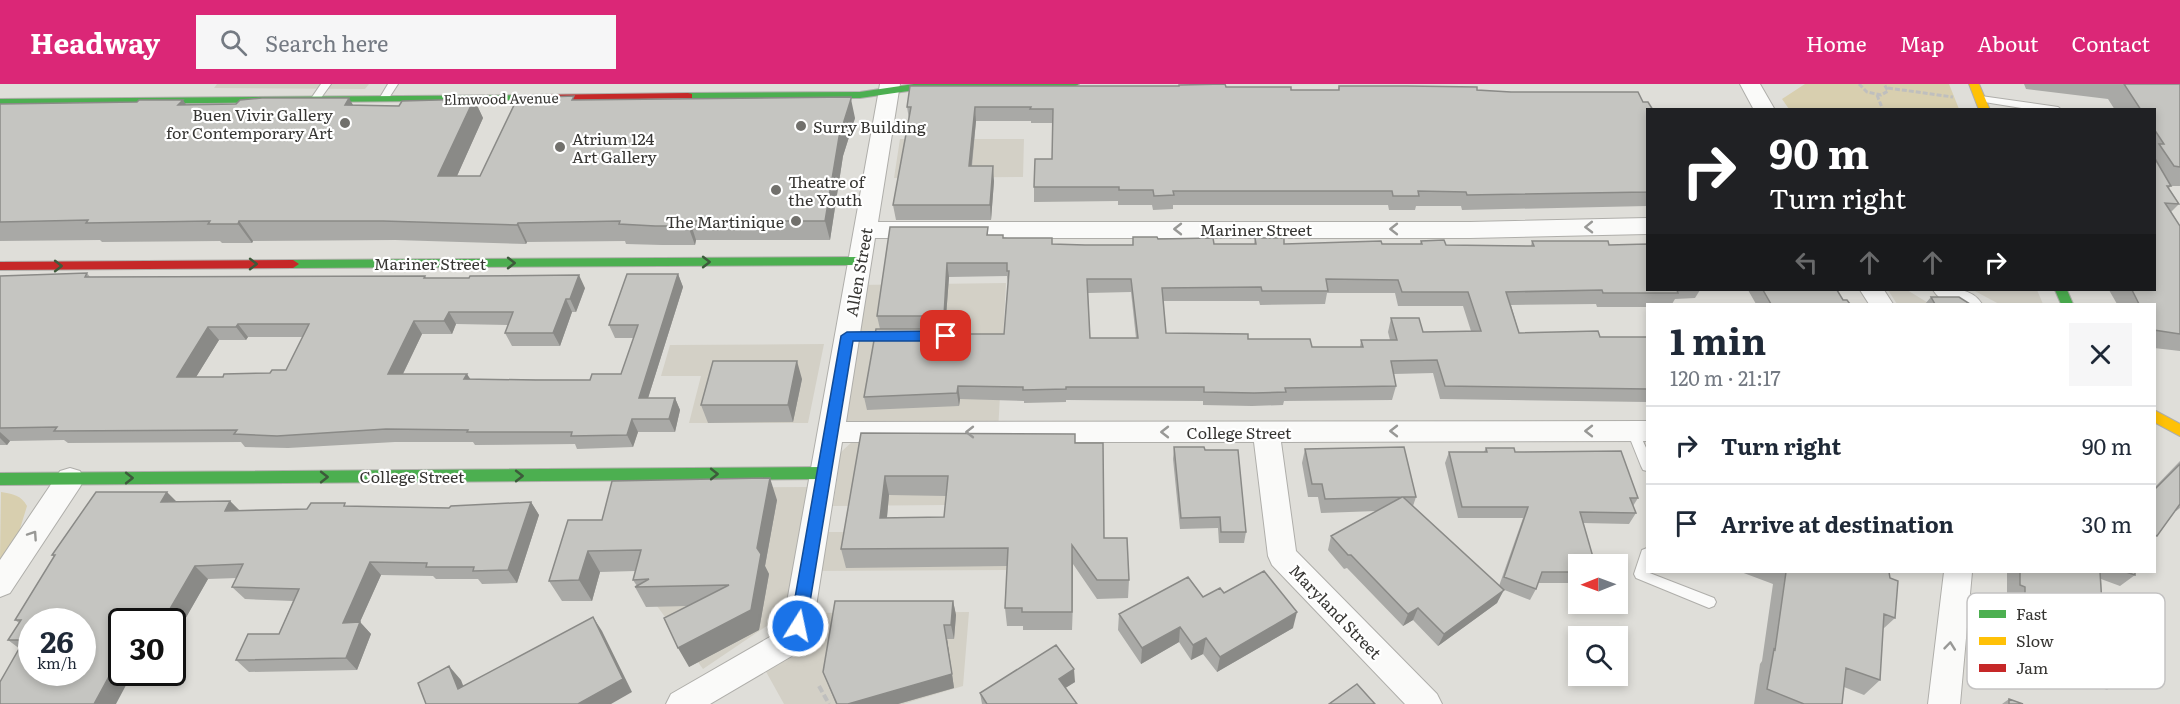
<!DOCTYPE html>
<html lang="en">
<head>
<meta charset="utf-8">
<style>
  :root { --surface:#fff; --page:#f6f6f7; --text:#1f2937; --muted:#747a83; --line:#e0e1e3; --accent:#db2777 }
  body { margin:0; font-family:Literata,serif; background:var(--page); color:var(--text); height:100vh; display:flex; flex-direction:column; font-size:22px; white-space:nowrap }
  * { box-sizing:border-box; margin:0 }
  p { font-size:20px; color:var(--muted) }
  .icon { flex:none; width:33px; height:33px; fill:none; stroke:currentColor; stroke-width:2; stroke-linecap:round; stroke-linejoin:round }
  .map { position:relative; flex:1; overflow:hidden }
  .details { position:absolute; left:1646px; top:219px; width:510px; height:270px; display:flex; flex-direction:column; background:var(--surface); border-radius:0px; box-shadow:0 3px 9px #0003 }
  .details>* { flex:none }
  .hud { position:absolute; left:1646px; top:24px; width:510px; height:183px; border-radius:0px; box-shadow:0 3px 9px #0003; background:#202124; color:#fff; overflow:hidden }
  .needle { width:39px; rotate:269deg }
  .fabs { position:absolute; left:1568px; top:470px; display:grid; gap:12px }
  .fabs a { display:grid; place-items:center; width:60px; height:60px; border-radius:0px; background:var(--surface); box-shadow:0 3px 9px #0003; font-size:30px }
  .speed { position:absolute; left:18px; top:524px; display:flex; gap:12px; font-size:30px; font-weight:700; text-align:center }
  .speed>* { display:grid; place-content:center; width:78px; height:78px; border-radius:50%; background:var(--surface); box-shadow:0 3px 9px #0003; line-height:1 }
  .speed small { font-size:15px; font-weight:400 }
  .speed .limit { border:3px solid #111; border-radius:9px; background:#fff; color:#111 }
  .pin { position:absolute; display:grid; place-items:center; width:51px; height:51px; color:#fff; margin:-26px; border-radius:12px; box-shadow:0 3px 9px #0006 }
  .me { position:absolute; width:66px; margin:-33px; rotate:10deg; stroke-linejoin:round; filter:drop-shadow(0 0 4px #0008) }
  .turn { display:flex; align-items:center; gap:21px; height:126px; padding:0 24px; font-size:27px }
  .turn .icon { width:78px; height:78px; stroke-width:2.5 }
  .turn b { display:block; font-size:42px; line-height:51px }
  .lanes { display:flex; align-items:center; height:57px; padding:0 24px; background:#0003; justify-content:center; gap:30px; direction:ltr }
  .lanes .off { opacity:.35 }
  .round { display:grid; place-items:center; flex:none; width:63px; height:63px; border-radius:0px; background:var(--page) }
  .overview { display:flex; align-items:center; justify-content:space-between; height:102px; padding:0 24px }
  h1 { font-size:36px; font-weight:700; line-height:45px }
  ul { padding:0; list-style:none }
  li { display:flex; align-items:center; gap:18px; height:78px; padding:0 24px; border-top:2px solid var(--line) }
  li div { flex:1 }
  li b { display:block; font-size:22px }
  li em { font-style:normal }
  header { display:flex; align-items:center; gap:36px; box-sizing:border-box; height:84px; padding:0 30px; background:var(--accent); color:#fff }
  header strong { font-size:28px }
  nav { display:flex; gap:33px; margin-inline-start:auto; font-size:21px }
  .search { width:420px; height:54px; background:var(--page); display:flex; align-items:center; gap:15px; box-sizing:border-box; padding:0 21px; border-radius:0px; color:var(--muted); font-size:22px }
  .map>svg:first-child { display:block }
  .built { fill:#d3d0c6 }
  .green { fill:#d8cfaf }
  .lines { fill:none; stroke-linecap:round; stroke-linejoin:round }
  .lane-casing { stroke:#afaeaa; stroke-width:2 }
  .street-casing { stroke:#afaeaa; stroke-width:2 }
  .fast-casing { stroke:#afaeaa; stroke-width:2 }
  .slow-casing { stroke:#afaeaa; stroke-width:2 }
  .jam-casing { stroke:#afaeaa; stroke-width:2 }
  .path-far1 { stroke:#bfbfbe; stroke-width:3; stroke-dasharray:5 2; stroke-linecap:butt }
  .path { stroke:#bfbfbe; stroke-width:4; stroke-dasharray:7 3; stroke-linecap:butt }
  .lane { fill:#fafaf9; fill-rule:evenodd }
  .street { fill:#fafaf9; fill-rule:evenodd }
  .fast { fill:#4caf50; fill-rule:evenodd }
  .slow { fill:#ffc107; fill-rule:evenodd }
  .jam { fill:#c62828; fill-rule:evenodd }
  .wall { fill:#a9a9a6; fill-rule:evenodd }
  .shaded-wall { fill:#8a8a87 }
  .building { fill:#c5c5c1; stroke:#8a8a87; stroke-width:1.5; fill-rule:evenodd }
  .oneway { stroke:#989896 }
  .oneway2 { stroke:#3d5a3b }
  .route { fill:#1a73e8; stroke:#114b97; stroke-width:1.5 }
  .poi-dot { fill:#71706c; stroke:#fff; stroke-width:2 }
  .labels { text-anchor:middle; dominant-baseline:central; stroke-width:4.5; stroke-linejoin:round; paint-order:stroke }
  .far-street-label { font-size:14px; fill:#363532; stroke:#fff }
  .poi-label { font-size:16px; fill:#363532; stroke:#fff; text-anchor:start }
  .street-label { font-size:16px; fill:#363532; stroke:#fff }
  .key { fill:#fff; stroke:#c3c2c2; stroke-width:1.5 }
  .key-label { font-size:16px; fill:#363532 }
</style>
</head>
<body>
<header>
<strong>Headway</strong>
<div class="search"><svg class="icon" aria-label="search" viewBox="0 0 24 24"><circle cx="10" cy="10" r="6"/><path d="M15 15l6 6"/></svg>Search here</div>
<nav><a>Home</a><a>Map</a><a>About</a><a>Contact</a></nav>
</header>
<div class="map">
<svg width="2180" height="620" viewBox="0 0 2180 620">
  <rect width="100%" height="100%" fill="#dfded9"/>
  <path class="built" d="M217,0H369L365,5L214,4Z
    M900,55H1024L1023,93L894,94Z
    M1006,199L998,348H831L856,201Z
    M1888,206H1907L1930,220H1897Z
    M1973,206H2037L2043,220H1999Z
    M824,260L808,339H689L701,292H661L670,261Z
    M951,355L945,421L833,422L841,368L853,357Z
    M807,403L786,529L703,585L657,522L686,404Z
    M815,448H1010L1006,486L808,487Z
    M969,528L963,602L903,620H784L759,575L801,529Z"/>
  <path class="green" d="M1805,0H1949L1959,25H1789L1782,15Z
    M1,408C13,410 21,411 27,422L19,448L0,476Z"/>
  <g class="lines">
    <defs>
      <path id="lane" d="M321,0H331L318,18H312L310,16Z
        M388,0H398L387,17H381L379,15Z
        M1981,12L2058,23L2062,26H2034L1978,17V13Z
        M847,248H891L897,252L891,256H847L841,252Z
        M1633,342L1637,344L1647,366V387L1643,386L1641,382L1627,347L1629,344Z
        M1647,464V488L1714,514L1716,518L1714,522L1709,524L1636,494L1634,490L1642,466Z"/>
      <path id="street" d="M880,0H900L878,138H1470L1647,134V150L1470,154H875L846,338L1647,337V357L1281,358L1296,467L1437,610L1442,620H1405L1272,481L1268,472L1254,358H842L811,554L807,563L710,620H666L671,610L782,546Z
        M1740,0H1760L1775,26H1754Z
        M1860,206H1884L1893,220H1869Z
        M1933,206C1950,204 1972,203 1982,220C1965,222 1943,223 1933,206Z
        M70,384L80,387L84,395L80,403L10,509L0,513V476L60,387Z
        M1944,488H1972L1960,620H1928Z"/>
      <path id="fast" d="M914,0H1079L1074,3L929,4L860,14L688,15L683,12L688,9L860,8Z
        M530,11L535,14L534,16L0,21V15Z
        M860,173L866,177L860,181L293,184L287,180L293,176Z
        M2055,206H2067L2073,220H2061Z
        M824,383L829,385L831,389L829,393L824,395L0,401V389Z"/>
      <path id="slow" d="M1969,0H1979L1990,26H1979Z
        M2154,326L2180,340V352L2154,338Z"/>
      <path id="jam" d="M688,9L692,10V14L530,17L525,14L530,11Z
        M293,176L299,180L293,184L0,186V178Z"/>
    </defs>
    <use href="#lane" class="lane-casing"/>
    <use href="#street" class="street-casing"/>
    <use href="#fast" class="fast-casing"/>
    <use href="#slow" class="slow-casing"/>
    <use href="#jam" class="jam-casing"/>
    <path class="path-far1" d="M1859,0L1867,8L1881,11L1888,7L1884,0
      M1888,4L1953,13
      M1877,11L1883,26"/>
    <path class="path" d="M819,602L829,620"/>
    <use href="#lane" class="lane"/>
    <use href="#street" class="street"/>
    <use href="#fast" class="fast"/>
    <use href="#slow" class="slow"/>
    <use href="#jam" class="jam"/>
  </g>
  <path class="wall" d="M2024,0H2180V102H2171L2169,104L2179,120L2171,128L2180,142V267L2154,264V220H2117L2109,206H2154V26H2115L2108,15L2026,5Z
    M1339,2L1477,6L1647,26V122L1462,126L1461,122H1416L1415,126H1389L1388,121H1173V125L1153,126L1152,121H1118V117L1034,118V103L1052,75L1053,39H1031V37H976L972,82L994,97L991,136H896L893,121L909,35L907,23L1226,3L1291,6H1338Z
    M474,15L483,34L457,92H480L575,16L855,34L843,72L830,156H696L695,161H662L626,160L625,157L527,158L526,160L395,156L253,157L252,159H222L220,157L102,158L100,156L0,157V20L137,18L187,21L399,22Z
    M988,143V151L1053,161H1132L1158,155L1214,160H1254L1255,154L1284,160H1420L1421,157L1446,161L1531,162L1532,157L1609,161L1647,206H1700L1695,214L1675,215L1672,220H1647V223H1597L1596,220L1511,221L1519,249L1600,253H1647V318L1440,315L1433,289L1394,290L1396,302L1392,316L1284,317L1283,321L1252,322L1203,321V317L1066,316V318L1024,319V317L960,315L959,322L867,326L864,313L880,245L877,232ZM1007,192L1008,200L1004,250H944L943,246H945L949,193ZM1131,208L1136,254H1090L1088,209ZM1327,209H1395L1398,222H1463L1471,247L1423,248L1391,234L1388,248L1390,256H1361L1360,263H1312L1248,255L1166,249L1163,217H1259L1260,221L1325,220Z
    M87,189L90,193L425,192L426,194L585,204L576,228H572L560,262H512L505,249L508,241L456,240L452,250H422L403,290L470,295L590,296L621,290L634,254H615L609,241L678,190L683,203L648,314H675L680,326L675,348H638L633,363L577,365L575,360L475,361L473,358H395L288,364L245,363L241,358L68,359L64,356L10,357L7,361H0V192ZM248,253H303L286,286L270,289L223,293H196L219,256H246Z
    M1748,206H1837L1843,216L1850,220H1756Z
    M1931,213L1970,220H1925Z
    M802,295L793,338L708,339L701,321Z
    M861,349L1075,359L1104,454L1129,496L1128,514L1097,515L1073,480L1072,546H1023V542H1007L1005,524L1007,482L846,484L841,465ZM889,411L946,412L944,433L887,434Z
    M1174,363L1205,366L1246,448L1244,459H1219L1218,444L1180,445L1173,375Z
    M1486,364L1515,368L1638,414L1633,422L1636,429L1629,440L1583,439L1578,480V499H1538L1536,505L1530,516L1502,505L1497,519L1438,562L1413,536L1403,542L1347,484L1344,485L1328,466L1331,452L1377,427L1321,429L1318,413H1308L1302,379L1305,365L1416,413L1413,422L1499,502L1523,434H1458L1445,379L1449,368H1484Z
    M2180,377V424L2176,427H2175L2157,452L2154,455V404Z
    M777,416L765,482L769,490L759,546L689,583L688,522L646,523L635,503L637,502L633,496L635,487L600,488L592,517H562L549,497L602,436Z
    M230,417L239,426L307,425L348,422L449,424L531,418L539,431L517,499L482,500L478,495H436L433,492L381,491L360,538L371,550L357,586L249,588L236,576L279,550L293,517L245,515L232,503L237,494L208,495L172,558V537H122V588L20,565L8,556L19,539L15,536L54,473L52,471L177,418Z
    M1741,488H1889L1895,534L1883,545L1880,596L1864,611L1844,603L1842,620H1754L1760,580L1762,577L1773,500Z
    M2007,488H2135V491L2120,502L2101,495L2103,536L2122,596L2107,606L2011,571V514L2007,512Z
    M1224,509L1293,544L1217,588L1203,570L1191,576L1179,558L1141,580L1118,546L1119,530Z
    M953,517L956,531L954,555H947L954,604L898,620H836L823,588Z
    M1075,598L1065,604L1077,620H982L980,609Z
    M2009,615L2023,620H2002Z"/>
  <path class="shaded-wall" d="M349,14L360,33L345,21Z
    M474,15L483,34L448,112L438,92Z
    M851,15L855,34L843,72L830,156L825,137L839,53Z
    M183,16L196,35L178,21Z
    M975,23L976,37L970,96L969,82Z
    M993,82L994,97L991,136L990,121Z
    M239,137L253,157L252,159L238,140Z
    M690,137L696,156L695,161L688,142Z
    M518,139L527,158L526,160L517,141Z
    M947,179L949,193L945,246L944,232Z
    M678,190L683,203L644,327L639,314Z
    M579,191L585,204L576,228L570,215Z
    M566,215L572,228L560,262L553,249Z
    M449,228L456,240L452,250L444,237Z
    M414,237L422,250L397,302L388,290Z
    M238,240L248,253L246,256L236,243Z
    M208,243L219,256L188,306L177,293Z
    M797,277L802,295L793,338L788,321Z
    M467,290L475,302L464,295Z
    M958,302L960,315L959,322L957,309Z
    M675,314L680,326L675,348L669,335Z
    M632,335L638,348L633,363L627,351Z
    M0,348L10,357L7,361L0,354Z
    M885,392L889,411L885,453L880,434Z
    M770,394L777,416L765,482L769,490L759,546L689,583L678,564L757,464Z
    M167,408L180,421L161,418Z
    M230,417L243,430L225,427Z
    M531,418L539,431L517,499L508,486Z
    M1072,461L1073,480L1072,546Z
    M588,467L600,488L592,517L579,496Z
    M370,478L381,491L354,551L343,539Z
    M195,482L208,495L172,558V537H163Z
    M1504,506L1497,519L1438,562L1444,550Z
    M953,517L956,531L954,555L951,541Z
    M1418,524L1413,536L1403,542L1408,530Z
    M1297,528L1293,544L1217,588L1220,573Z
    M593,533L602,547L632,608L611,620H578Z
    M360,538L371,550L357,586L346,574Z
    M1180,543L1179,558L1141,580L1142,564Z
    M1206,554L1203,570L1191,576L1193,561Z
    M947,555L954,604L898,620H848Z
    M118,576L122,578V588H133L116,620H94Z
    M449,582L461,596L470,619L458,605Z
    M1074,585L1075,598L1059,608V595Z"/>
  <path class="building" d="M1225,0L1226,3H1291V6H1339V2H1407L1477,3V6L1511,8H1638L1643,18H1648L1653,26H1647V108L1467,111L1466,108L1418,107L1419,112H1393L1392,107H1173L1174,111L1154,112L1153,106H1119V103H1034L1035,75H1052L1053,25H1030L1031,23H975L969,82H993L990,121H893L911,23H907L910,2H1179V1Z
    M2124,0H2180V83L2174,82L2159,60H2164L2154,45V26H2141Z
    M574,12L572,16L851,13V15L839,53L825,137H690L688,142H655L619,140L620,137L518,139L517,141L383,137H239L238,140H208L210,137L86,139L88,136L0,138V20L137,18L139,16H183L178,21L236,20L240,16L262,14H349L345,21L399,22L402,17L474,15L438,92H480L516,17H545L547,13Z
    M2154,73L2171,102H2167L2179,120L2165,119L2180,142V250L2154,246V220H2139L2132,206H2154Z
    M890,143H988L987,151H1003V154H1052V160L1085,161H1133V153H1157L1158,155L1213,154L1214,160H1256L1255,154H1284V160L1381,157L1382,160H1422L1421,157L1444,156L1446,161L1534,162L1532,157H1608L1609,161L1647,160V206H1677L1678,209H1603L1602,206L1506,208L1519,249L1598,247L1600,253H1647V305L1445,302L1437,276L1391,277L1396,302L1285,304L1286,308L1254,309L1204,308V303H1066V305L1023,306V303L958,302L957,309L864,313L876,245H943L942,250H1004L1009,187H1007V179H947L944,232H877ZM1087,195H1131L1138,254H1090ZM1326,195L1398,196L1402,208H1468L1481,247L1423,248L1419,234H1391L1397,256H1361L1363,263H1312L1310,255H1248V250L1166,249L1162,204L1261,203L1262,207H1328Z
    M87,189L85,193L425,192L424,194H469L470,192L579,191L570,215H566L553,249H505L513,228H449L444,237H414L388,290H467L464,295L536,296H590L592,290H621L638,241H609L627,190H678L639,314H675L669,335H632L627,351L571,352L572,348H467L468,346L386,345L277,352L234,350L237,346L54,347L57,343L0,344V192ZM238,240H309L286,286H272L270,289L224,290L223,293H177L208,243H236Z
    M1763,206H1837L1843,216H1847L1850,220H1771Z
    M1931,213H1959L1970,220H1935Z
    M713,277H797L788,321H701Z
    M861,349L1075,350V359H1103L1104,454H1127L1129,496H1097L1072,461V528H1022V524H1005L1008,464L841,465ZM885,392H948L944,433L880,434Z
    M1174,363H1204L1205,366H1238L1246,448H1221L1220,433L1181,434Z
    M1404,363L1416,413H1403L1504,506L1444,550L1418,524L1408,530L1351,471H1348L1331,452L1402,413L1325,415L1322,400H1312L1305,365Z
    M1486,364H1514L1515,368L1621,367L1638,414H1630L1636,429L1580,428L1595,480H1578V488H1542L1536,505L1504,493L1528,423H1462L1449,368H1487Z
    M2180,380V420L2157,452L2154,450V406Z
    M770,394L757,464L761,470L751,526L678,564L664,534L729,501L635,503L649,495L633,496L641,466L588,467L579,496L549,497L568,436H602L612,397Z
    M96,408H167L161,418L230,417L225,427L307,425L311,419H345L344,422L449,424L451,422L531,418L508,486L473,487L474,483H426L427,479L370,478L343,539L360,538L346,574L236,576L248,550H279L299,505L232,503L243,480L195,482L163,537H122V576H118L94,620H0V598L24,556H8L21,536H15L55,471H52ZM32,537H82V588H32Z
    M1264,487L1297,528L1220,573L1206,554L1193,561L1180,543L1142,564L1119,530L1188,493L1203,513L1220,504L1224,509Z
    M1786,488H1889L1890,494L1898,497L1895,534L1884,530L1880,596L1846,584L1842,620H1804L1767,605L1774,565L1775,566Z
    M2020,488H2100L2103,536L2122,543V596L2025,560V503L2020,501Z
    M2126,488H2135V491Z
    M835,517H953L951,541H944L952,590L848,620H837L823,588Z
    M593,533L623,595L578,620H426L418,599L449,582L458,605Z
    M1056,561L1074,585L1059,595L1077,620H987L980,609Z
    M1357,600L1375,620H1329Z
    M2009,615L2023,620H2009Z"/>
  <defs><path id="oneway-chevron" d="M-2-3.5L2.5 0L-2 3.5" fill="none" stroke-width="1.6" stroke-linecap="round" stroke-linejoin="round" transform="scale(1.5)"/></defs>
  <g class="oneway">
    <use href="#oneway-chevron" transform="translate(1589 143) rotate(179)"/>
    <use href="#oneway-chevron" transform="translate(1178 145) rotate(-180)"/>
    <use href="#oneway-chevron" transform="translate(1394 145) rotate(-180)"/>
    <use href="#oneway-chevron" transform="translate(1394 347) rotate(180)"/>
    <use href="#oneway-chevron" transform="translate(1589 347) rotate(180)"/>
    <use href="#oneway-chevron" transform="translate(970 348) rotate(180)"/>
    <use href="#oneway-chevron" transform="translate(1165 348) rotate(180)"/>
    <use href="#oneway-chevron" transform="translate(33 451) rotate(-56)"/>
    <use href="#oneway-chevron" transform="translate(1950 562) rotate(-84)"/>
  </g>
  <g class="oneway2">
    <use href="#oneway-chevron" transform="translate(706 178)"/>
    <use href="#oneway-chevron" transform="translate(511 179)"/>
    <use href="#oneway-chevron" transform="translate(253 180)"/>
    <use href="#oneway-chevron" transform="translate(58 182)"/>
    <use href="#oneway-chevron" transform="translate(714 390)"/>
    <use href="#oneway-chevron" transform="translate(519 392)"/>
    <use href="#oneway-chevron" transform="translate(324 393)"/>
    <use href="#oneway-chevron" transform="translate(129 394)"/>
  </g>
  <path class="route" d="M946,247L952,252L946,257H853L806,542L804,547L798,549L793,547L790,542L841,252L847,248Z"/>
  <g class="poi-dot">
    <circle cx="345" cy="39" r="6"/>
    <circle cx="801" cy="42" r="6"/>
    <circle cx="560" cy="63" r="6"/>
    <circle cx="776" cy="106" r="6"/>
    <circle cx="796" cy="137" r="6"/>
  </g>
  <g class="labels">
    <g class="far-street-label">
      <text transform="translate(501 14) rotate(-1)">Elmwood Avenue</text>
    </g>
    <g class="poi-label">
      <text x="333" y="30" text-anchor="end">Buen Vivir Gallery<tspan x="333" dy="18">for Contemporary Art</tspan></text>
      <text x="813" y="42">Surry Building</text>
      <text x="572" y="54">Atrium 124<tspan x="572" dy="18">Art Gallery</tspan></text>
      <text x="788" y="97">Theatre of<tspan x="788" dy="18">the Youth</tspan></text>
      <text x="784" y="137" text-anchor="end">The Martinique</text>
    </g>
    <g class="street-label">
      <text x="1256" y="145">Mariner Street</text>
      <text x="430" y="179">Mariner Street</text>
      <text transform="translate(858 188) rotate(-80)">Allen Street</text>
      <text x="1239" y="348">College Street</text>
      <text x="412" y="392">College Street</text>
      <text transform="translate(1336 527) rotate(46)">Maryland Street</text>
    </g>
  </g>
  <rect x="1967" y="509" width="198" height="96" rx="9" class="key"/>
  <rect x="1979" y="526" width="27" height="8" fill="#4caf50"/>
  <rect x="1979" y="553" width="27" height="8" fill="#ffc107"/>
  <rect x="1979" y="580" width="27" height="8" fill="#c62828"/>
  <g class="key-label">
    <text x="2016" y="536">Fast</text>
    <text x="2016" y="563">Slow</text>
    <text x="2016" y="590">Jam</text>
  </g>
</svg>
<div class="fabs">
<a><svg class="needle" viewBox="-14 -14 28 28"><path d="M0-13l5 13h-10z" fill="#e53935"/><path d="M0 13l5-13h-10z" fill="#747a83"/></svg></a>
<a><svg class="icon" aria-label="search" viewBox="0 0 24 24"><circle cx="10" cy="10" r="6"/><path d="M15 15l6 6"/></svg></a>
</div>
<div class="speed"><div>26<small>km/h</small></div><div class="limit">30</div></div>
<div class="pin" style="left:946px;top:252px;background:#d93025"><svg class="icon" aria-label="arrive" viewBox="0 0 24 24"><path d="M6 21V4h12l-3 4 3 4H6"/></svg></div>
<svg class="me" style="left:798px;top:542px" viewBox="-20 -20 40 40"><circle r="17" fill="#1a73e8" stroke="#fff" stroke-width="3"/><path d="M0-11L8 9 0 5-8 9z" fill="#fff"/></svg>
<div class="hud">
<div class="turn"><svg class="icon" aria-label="right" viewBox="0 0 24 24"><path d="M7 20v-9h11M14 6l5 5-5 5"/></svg><div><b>90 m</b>Turn right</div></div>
<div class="lanes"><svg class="icon off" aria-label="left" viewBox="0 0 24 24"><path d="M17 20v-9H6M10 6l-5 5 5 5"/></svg><svg class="icon off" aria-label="ahead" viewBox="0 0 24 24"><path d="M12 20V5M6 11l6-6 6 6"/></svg><svg class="icon off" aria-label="ahead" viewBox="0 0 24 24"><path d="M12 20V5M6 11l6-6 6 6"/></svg><svg class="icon" aria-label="right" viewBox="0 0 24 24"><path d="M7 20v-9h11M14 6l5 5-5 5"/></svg></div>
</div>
<section class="details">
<div class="overview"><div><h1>1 min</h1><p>120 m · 21:17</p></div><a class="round"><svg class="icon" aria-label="close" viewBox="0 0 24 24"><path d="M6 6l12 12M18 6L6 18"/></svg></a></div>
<ul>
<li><svg class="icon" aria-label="right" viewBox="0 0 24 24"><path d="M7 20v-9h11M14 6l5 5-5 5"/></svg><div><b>Turn right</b></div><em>90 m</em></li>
<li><svg class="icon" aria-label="arrive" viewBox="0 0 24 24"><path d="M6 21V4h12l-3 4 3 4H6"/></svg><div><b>Arrive at destination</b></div><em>30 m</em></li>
</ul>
</section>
</div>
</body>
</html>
